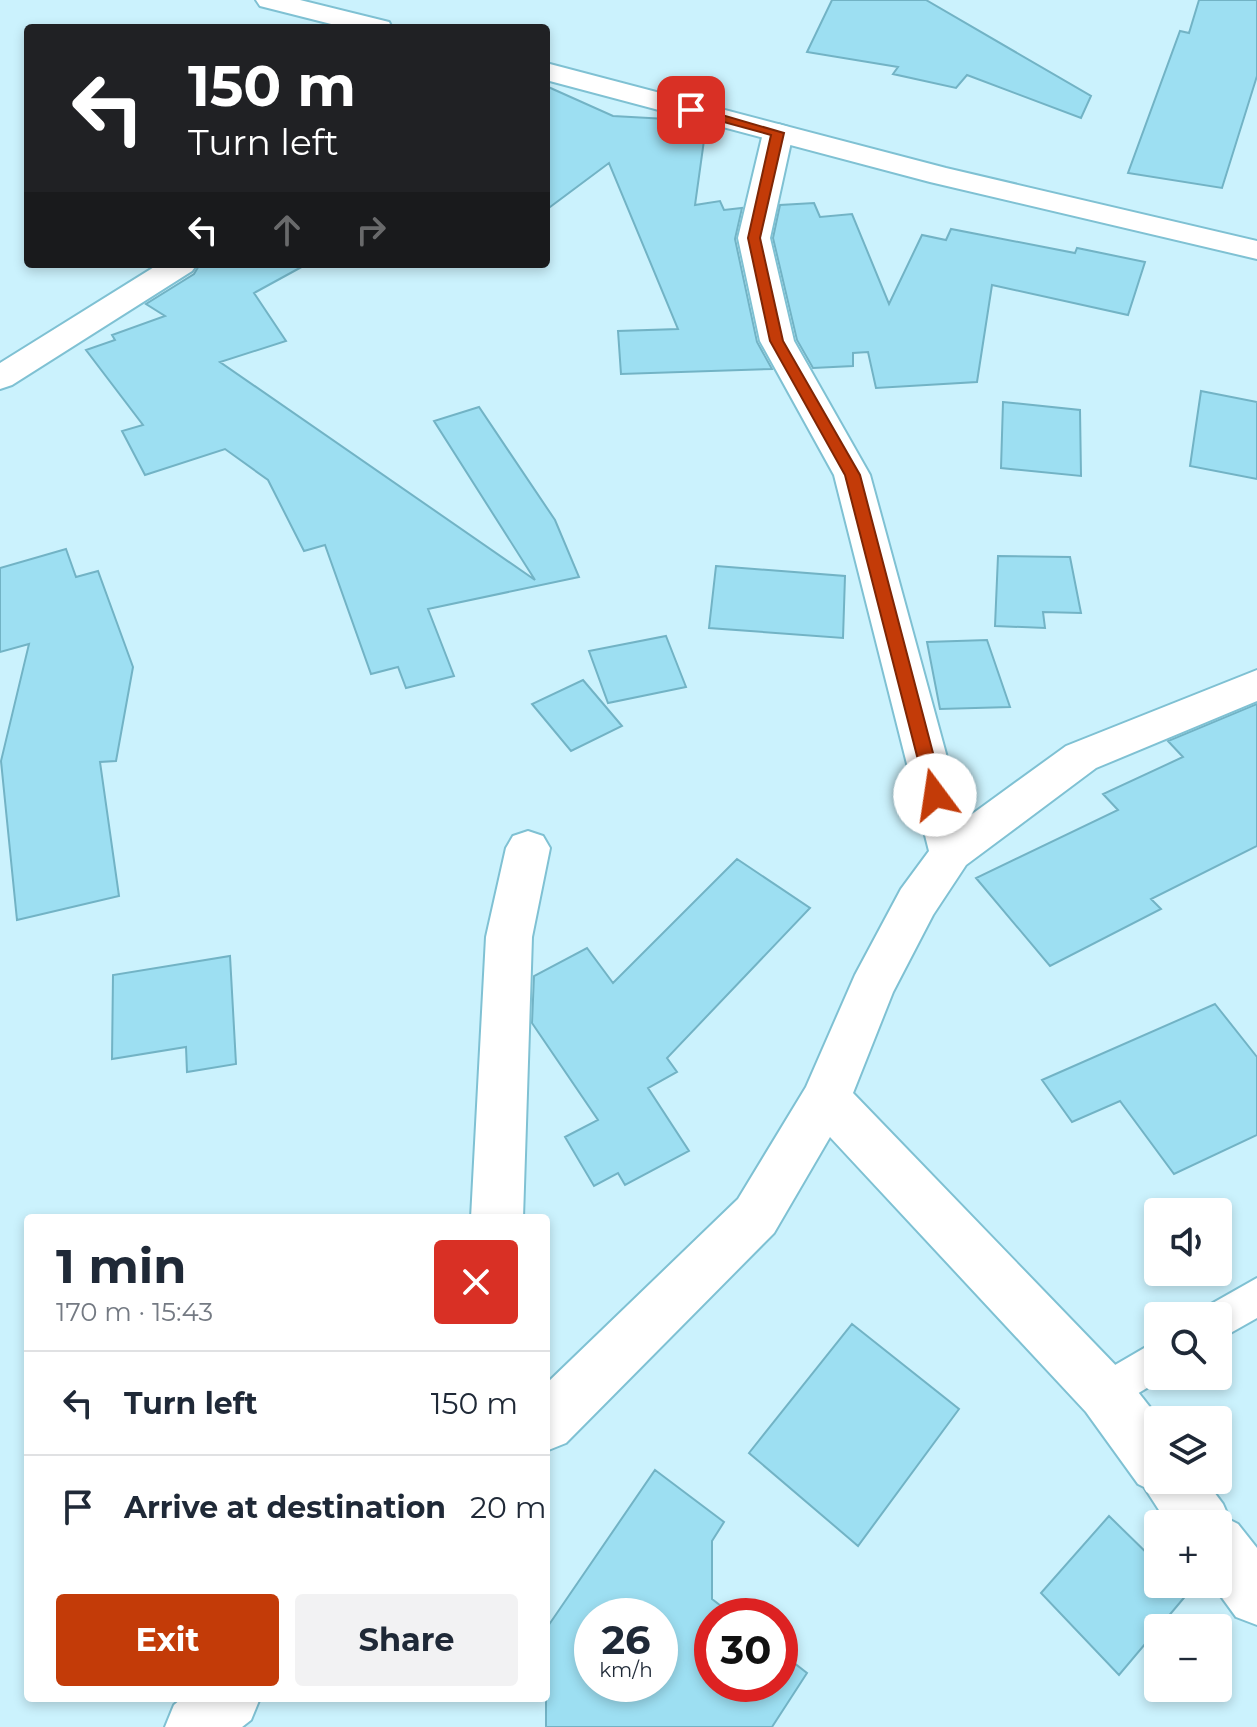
<!DOCTYPE html>
<html lang="en">
<head>
<meta charset="utf-8">
<style>
  :root { --surface:#fff; --page:#f2f2f3; --text:#1f2937; --muted:#747a83; --line:#e0e1e3; --accent:#c33b08 }
  body { margin:0; font-family:Montserrat,sans-serif; background:var(--page); color:var(--text); height:100vh; display:flex; flex-direction:column; font-size:30px; white-space:nowrap }
  * { box-sizing:border-box; margin:0 }
  p { font-size:26px; color:var(--muted) }
  .icon { flex:none; width:44px; height:44px; fill:none; stroke:currentColor; stroke-width:2; stroke-linecap:round; stroke-linejoin:round }
  .map { position:relative; flex:1; overflow:hidden }
  .details { position:absolute; left:24px; top:1214px; width:526px; height:488px; display:flex; flex-direction:column; background:var(--surface); border-radius:8px; box-shadow:0 4px 12px #0003 }
  .details>* { flex:none }
  .hud { position:absolute; left:24px; top:24px; width:526px; height:244px; border-radius:8px; box-shadow:0 4px 12px #0003; background:#202124; color:#fff; overflow:hidden }
  .fabs { position:absolute; left:1144px; top:1198px; display:grid; gap:16px }
  .fabs a { display:grid; place-items:center; width:88px; height:88px; border-radius:8px; background:var(--surface); box-shadow:0 4px 12px #0003; font-size:40px }
  .speed { position:absolute; left:574px; top:1598px; display:flex; gap:16px; font-size:40px; font-weight:700; text-align:center }
  .speed>* { display:grid; place-content:center; width:104px; height:104px; border-radius:50%; background:var(--surface); box-shadow:0 4px 12px #0003; line-height:1 }
  .speed small { font-size:20px; font-weight:400 }
  .speed .limit { border:12px solid #d22; background:#fff; color:#111 }
  .pin { position:absolute; display:grid; place-items:center; width:68px; height:68px; color:#fff; margin:-34px; border-radius:16px; box-shadow:0 4px 12px #0006 }
  .me { position:absolute; width:88px; margin:-44px; rotate:346deg; stroke-linejoin:round; filter:drop-shadow(0 0 6px #0008) }
  .turn { display:flex; align-items:center; gap:28px; height:168px; padding:0 32px; font-size:36px }
  .turn .icon { width:104px; height:104px; stroke-width:2.5 }
  .turn b { display:block; font-size:56px; line-height:68px }
  .lanes { display:flex; align-items:center; height:76px; padding:0 32px; background:#0003; justify-content:center; gap:40px; direction:ltr }
  .lanes .off { opacity:.35 }
  .round { display:grid; place-items:center; flex:none; width:84px; height:84px; border-radius:8px; background:var(--page) }
  .head { display:flex; align-items:center; justify-content:space-between; height:136px; padding:0 32px }
  h1 { font-size:48px; font-weight:700; line-height:60px }
  .button { display:flex; gap:16px; margin-top:auto; padding:16px 32px }
  .button a { flex:1; height:92px; border-radius:8px; background:var(--accent); color:#fff; font-size:32px; font-weight:700; line-height:92px; text-align:center }
  .button a+a { background:var(--page); color:var(--text) }
  ul { padding:0; list-style:none }
  li { display:flex; align-items:center; gap:24px; height:104px; padding:0 32px; border-top:2px solid var(--line) }
  li div { flex:1 }
  li b { display:block; font-size:30px }
  li em { font-style:normal }
  .map>svg:first-child { display:block }
  .building { fill:#9ddff2; stroke:#72b3c5; stroke-width:2; fill-rule:evenodd }
  .lines { fill:none; stroke-linecap:round; stroke-linejoin:round }
  .lane-casing { stroke:#7fc1d3; stroke-width:4 }
  .street-casing { stroke:#7fc1d3; stroke-width:4 }
  .secondary-casing { stroke:#7fc1d3; stroke-width:4 }
  .lane { fill:#fff; fill-rule:evenodd }
  .street { fill:#fff; fill-rule:evenodd }
  .secondary { fill:#fff; fill-rule:evenodd }
  .route { fill:#c33b08; stroke:#7f2605; stroke-width:2 }
</style>
</head>
<body>
<div class="map">
<svg width="1257" height="1727" viewBox="0 0 1257 1727">
  <rect width="100%" height="100%" fill="#cbf2fd"/>
  <path class="building" d="M832,0H926L1091,96L1081,118L967,75L956,88L893,74L898,67L807,52Z
    M1199,0H1257V76L1222,188L1128,173L1180,31L1189,33Z
    M546,86L613,116L685,120L706,126L695,205L720,201L724,210L742,208L735,239L757,342L772,369L621,374L618,331L678,329L609,163L546,210Z
    M814,203L820,217L852,214L889,304L922,235L946,240L951,229L1075,253L1077,248L1145,262L1128,315L992,285L977,382L876,388L868,352L853,353V366L813,368L797,340L773,238L780,205Z
    M200,264H307L254,293L286,341L220,362L535,580L434,421L479,407L555,520L579,577L428,609L454,676L406,688L398,667L371,674L325,545L304,551L268,480L225,449L145,475L122,431L143,425L86,350L115,340L112,335L165,316L146,304L194,274Z
    M1201,391L1257,402V479L1190,466Z
    M1003,402L1080,410L1081,476L1001,468Z
    M66,549L76,577L98,571L133,667L116,761L100,762L119,896L17,920L1,761L29,644L0,652V568Z
    M998,556L1070,557L1081,613L1043,612L1045,628L995,626Z
    M716,566L845,576L843,638L709,628Z
    M666,636L686,687L608,703L589,651Z
    M987,640L1010,707L940,709L927,642Z
    M583,680L622,726L571,751L532,704Z
    M1257,704V846L1151,899L1161,909L1050,966L976,878L1118,810L1103,794L1183,757L1168,741Z
    M737,859L810,908L667,1058L677,1072L648,1088L689,1151L625,1185L618,1173L594,1186L565,1137L598,1120L532,1023L534,976L587,948L613,983Z
    M230,956L236,1064L187,1072L186,1047L112,1059L113,975Z
    M1215,1004L1257,1057V1135L1174,1174L1120,1101L1072,1122L1042,1080Z
    M852,1324L959,1409L858,1546L749,1453Z
    M655,1470L724,1522L712,1541V1599L734,1616H712V1684H780V1652L807,1673L772,1727H546V1629ZM592,1616H660V1684H592Z
    M1109,1516L1158,1564V1584H1179L1188,1593L1119,1675L1041,1593Z"/>
  <g class="lines">
    <defs>
      <path id="lane" d="M1257,1278V1318L1218,1340V1316H1201L1204,1308Z
        M1158,1340V1376H1167L1105,1413L1091,1407L1085,1393L1091,1379Z"/>
      <path id="street" d="M778,124L788,127L793,133L770,238L794,341L870,475L964,820L1066,746L1257,670V701L1096,768L966,865L933,915L893,992L853,1093L1124,1374L1160,1420L1158,1480H1205L1223,1504L1230,1520L1238,1524L1257,1548V1625L1236,1617L1212,1584H1218V1524H1168L1144,1487L1138,1484L1086,1412L830,1137L774,1233L566,1443L546,1451V1384L738,1199L806,1087L855,975L901,889L929,851L834,475L760,341L738,238L763,133L768,127Z
        M159,264H197L192,271L12,385L0,389V363Z
        M528,831L543,836L550,848L532,937L523,1218H471L486,937L506,848L513,836Z
        M182,1698H260L251,1720L242,1727H165L174,1705Z"/>
      <path id="secondary" d="M256,0H300L389,22L392,28H347L260,6Z
        M546,63L946,168L1257,241V259L930,182L546,80Z"/>
    </defs>
    <use href="#lane" class="lane-casing"/>
    <use href="#street" class="street-casing"/>
    <use href="#secondary" class="secondary-casing"/>
    <use href="#lane" class="lane"/>
    <use href="#street" class="street"/>
    <use href="#secondary" class="secondary"/>
  </g>
  <path class="route" d="M691,106L784,133L760,238L783,341L860,475L944,795L942,800H929L927,795L845,475L770,341L748,238L771,135L687,112V107Z"/>
</svg>
<div class="fabs">
<a><svg class="icon" aria-label="sound" viewBox="0 0 24 24"><path d="M4 9h4l5-4v14l-5-4H4zM17 9q2 3 0 6"/></svg></a>
<a><svg class="icon" aria-label="search" viewBox="0 0 24 24"><circle cx="10" cy="10" r="6"/><path d="M15 15l6 6"/></svg></a>
<a><svg class="icon" aria-label="layers" viewBox="0 0 24 24"><path d="M12 4l9 5-9 5-9-5zM3 14l9 5 9-5"/></svg></a>
<a>+</a>
<a>−</a>
</div>
<div class="speed"><div>26<small>km/h</small></div><div class="limit">30</div></div>
<div class="pin" style="left:691px;top:110px;background:#d93025"><svg class="icon" aria-label="arrive" viewBox="0 0 24 24"><path d="M6 21V4h12l-3 4 3 4H6"/></svg></div>
<svg class="me" style="left:935px;top:795px" viewBox="-20 -20 40 40"><circle r="19" fill="#fff"/><path d="M0-13L10 11 0 6-10 11z" fill="#c33b08"/></svg>
<div class="hud">
<div class="turn"><svg class="icon" aria-label="left" viewBox="0 0 24 24"><path d="M17 20v-9H6M10 6l-5 5 5 5"/></svg><div><b>150 m</b>Turn left</div></div>
<div class="lanes"><svg class="icon" aria-label="left" viewBox="0 0 24 24"><path d="M17 20v-9H6M10 6l-5 5 5 5"/></svg><svg class="icon off" aria-label="ahead" viewBox="0 0 24 24"><path d="M12 20V5M6 11l6-6 6 6"/></svg><svg class="icon off" aria-label="right" viewBox="0 0 24 24"><path d="M7 20v-9h11M14 6l5 5-5 5"/></svg></div>
</div>
<section class="details">
<div class="head"><div><h1>1 min</h1><p>170 m · 15:43</p></div><a class="round" style="background:#d93025;color:#fff"><svg class="icon" aria-label="close" viewBox="0 0 24 24"><path d="M6 6l12 12M18 6L6 18"/></svg></a></div>
<ul>
<li><svg class="icon" aria-label="left" viewBox="0 0 24 24"><path d="M17 20v-9H6M10 6l-5 5 5 5"/></svg><div><b>Turn left</b></div><em>150 m</em></li>
<li><svg class="icon" aria-label="arrive" viewBox="0 0 24 24"><path d="M6 21V4h12l-3 4 3 4H6"/></svg><div><b>Arrive at destination</b></div><em>20 m</em></li>
</ul>
<div class="button"><a>Exit</a><a>Share</a></div>
</section>
</div>
</body>
</html>
